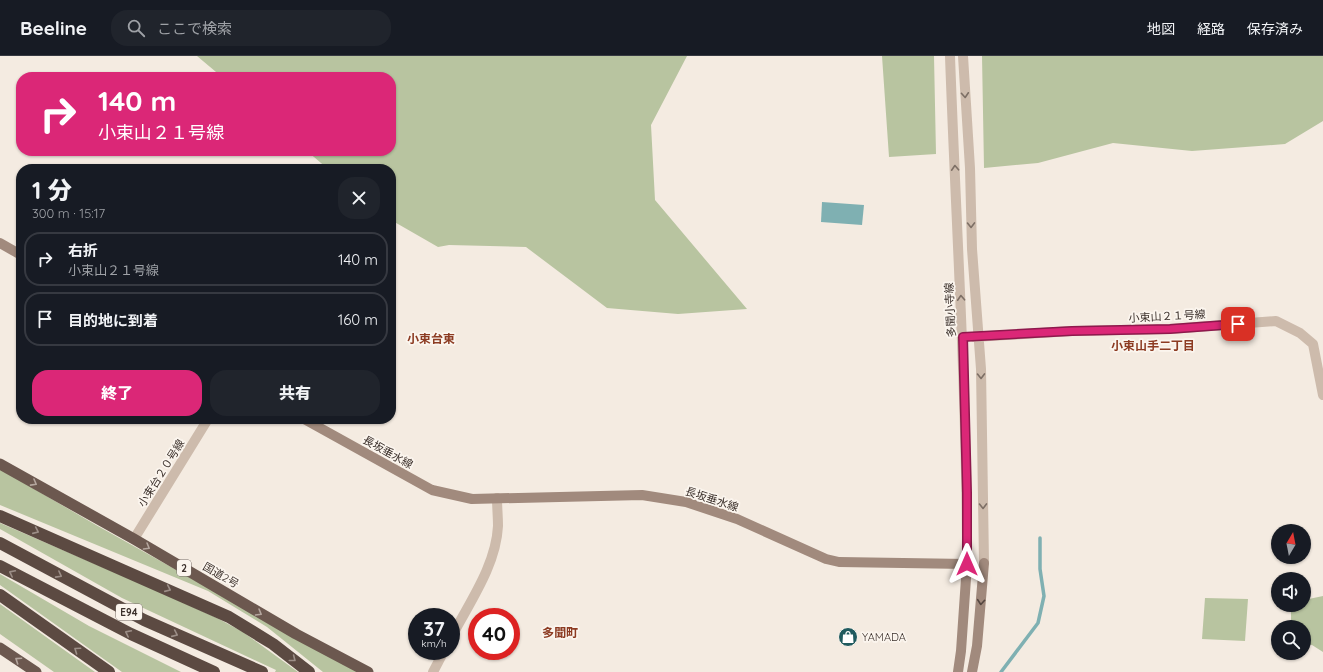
<!DOCTYPE html>
<html lang="ja">
<head>
<meta charset="utf-8">
<style>
  :root { --surface:#171b24; --page:#20242c; --text:#f1f3f6; --muted:#9ea1a6; --line:#363941; --accent:#db2777 }
  body { margin:0; font-family:Quicksand,"Noto Sans JP",sans-serif; background:var(--page); color:var(--text); height:100vh; display:flex; flex-direction:column; font-size:15px; white-space:nowrap }
  * { box-sizing:border-box; margin:0 }
  p { font-size:13px; color:var(--muted) }
  .icon { flex:none; width:22px; height:22px; fill:none; stroke:currentColor; stroke-width:2; stroke-linecap:round; stroke-linejoin:round }
  .map { position:relative; flex:1; overflow:hidden }
  .drawer { position:absolute; left:16px; top:108px; width:380px; height:260px; display:flex; flex-direction:column; background:var(--surface); border-radius:16px; box-shadow:0 1px 3px #0004 }
  .drawer>* { flex:none }
  .banner { position:absolute; left:16px; top:16px; width:380px; height:84px; border-radius:16px; box-shadow:0 1px 3px #0004; background:#db2777; color:#fff; overflow:hidden }
  .needle { width:26px; rotate:10deg }
  .fabs { position:absolute; left:1271px; top:468px; display:grid; gap:8px }
  .fabs a { display:grid; place-items:center; width:40px; height:40px; border-radius:50%; background:var(--surface); box-shadow:0 1px 3px #0004; font-size:20px }
  .speed { position:absolute; left:408px; top:552px; display:flex; gap:8px; font-size:20px; font-weight:700; text-align:center }
  .speed>* { display:grid; place-content:center; width:52px; height:52px; border-radius:50%; background:var(--surface); box-shadow:0 1px 3px #0004; line-height:1 }
  .speed small { font-size:10px; font-weight:400 }
  .speed .limit { border:6px solid #d22; background:#fff; color:#111 }
  .pin { position:absolute; display:grid; place-items:center; width:34px; height:34px; color:#fff; margin:-17px; border-radius:8px; box-shadow:0 2px 6px #0006 }
  .me { position:absolute; width:44px; margin:-22px; rotate:0deg; stroke-linejoin:round; filter:drop-shadow(0 0 3px #0008) }
  .turn { display:flex; align-items:center; gap:14px; height:84px; padding:0 16px; font-size:18px }
  .turn .icon { width:52px; height:52px; stroke-width:2.5 }
  .turn b { display:block; font-size:28px; line-height:34px }
  .round { display:grid; place-items:center; flex:none; width:42px; height:42px; border-radius:16px; background:var(--page) }
  .summary { display:flex; align-items:center; justify-content:space-between; height:68px; padding:0 16px }
  h1 { font-size:24px; font-weight:800; line-height:30px }
  .cta { display:flex; gap:8px; margin-top:auto; padding:8px 16px }
  .cta a { flex:1; height:46px; border-radius:16px; background:var(--accent); color:#fff; font-size:16px; font-weight:800; line-height:46px; text-align:center }
  .cta a+a { background:var(--page); color:var(--text) }
  ul { padding:0; list-style:none }
  li { display:flex; align-items:center; gap:12px; height:54px; margin:0 8px 6px; padding:0 8px; border:2px solid var(--line); border-radius:16px }
  li div { flex:1 }
  li b { display:block; font-size:15px }
  li em { font-style:normal }
  header { display:flex; align-items:center; gap:24px; box-sizing:border-box; height:56px; padding:0 20px; background:var(--surface); border-bottom:1px solid var(--line) }
  header strong { font-size:19px }
  nav { display:flex; gap:22px; margin-inline-start:auto; font-size:14px }
  .search { width:280px; height:36px; background:var(--page); display:flex; align-items:center; gap:10px; box-sizing:border-box; padding:0 14px; border-radius:16px; color:var(--muted); font-size:15px }
  .map>svg:first-child { display:block }
  .green { fill:#b8c4a0 }
  .water { fill:#7fb0b2 }
  .lines { fill:none; stroke-linecap:round; stroke-linejoin:round }
  .stream { stroke:#7fb0b2; stroke-width:3.5 }
  .tertiary { stroke:#cdbbac; stroke-width:10 }
  .secondary { stroke:#a18a7d; stroke-width:10 }
  .trunk { stroke:#6c584f; stroke-width:11 }
  .motorway { stroke:#5c4a42; stroke-width:12 }
  .oneway { stroke:#7d6f65 }
  .oneway2 { stroke:#b4a69e }
  .oneway3 { stroke:#9c8e87 }
  .oneway4 { stroke:#544640 }
  .route-casing { stroke:#8e194d; stroke-width:10 }
  .route { stroke:#db2777; stroke-width:7 }
  .labels { text-anchor:middle; dominant-baseline:central; stroke-width:3.5; stroke-linejoin:round; paint-order:stroke }
  .shield { fill:#fbf5ee; stroke:#756b66; stroke-width:1 }
  .shield-label { font-size:10px; font-weight:bold; fill:#3b302b }
  .street-label { font-size:11px; fill:#3b302b; stroke:#fbf5ee }
  .poi-label { font-size:11px; fill:#3b302b; stroke:#fbf5ee; text-anchor:start }
  .neighbourhood-label { font-size:12px; font-weight:bold; fill:#8c3b22; stroke:#fbf5ee }
</style>
</head>
<body>
<header>
<strong>Beeline</strong>
<div class="search"><svg class="icon" aria-label="search" viewBox="0 0 24 24"><circle cx="10" cy="10" r="6"/><path d="M15 15l6 6"/></svg>ここで検索</div>
<nav><a>地図</a><a>経路</a><a>保存済み</a></nav>
</header>
<div class="map">
<svg width="1323" height="616" viewBox="0 0 1323 616">
  <rect width="100%" height="100%" fill="#f4ebe1"/>
  <path class="green" d="M197,0H687L651,69L655,144L747,253L678,258L607,252L526,191L449,189L438,191L391,164V113H328L307,95H391V21H222Z
    M882,0H934L936,98L889,101Z
    M982,0H1323V65L1285,88L1192,95L1113,87L1038,107L984,112Z
    M0,413L96,469L359,616H323L267,571L208,535L0,449Z
    M0,467L151,532L217,562L243,576L298,616H275L276,614L122,542L0,473Z
    M0,518L89,570L181,616H122L0,529Z
    M1323,540V596L1312,589L1304,588V571H1291V549H1304V544Z
    M1205,542L1248,543L1245,585L1202,583Z
    M0,548L95,616H54L0,578Z"/>
  <path class="water" d="M822,146L864,149L862,169L821,166Z"/>
  <g class="lines">
    <path class="stream" d="M1001,616L1038,567L1044,540L1040,513V482"/>
    <path class="tertiary" d="M950,0C956,169 967,338 967,508
      M963,0L970,112L972,193L981,313L984,507
      M974,281L1072,275L1170,273L1276,265L1300,277L1313,288L1323,339
      M134,483L208,363
      M451,582C469,547 496,510 498,470C498,461 497,451 497,442
      M433,616L444,595"/>
    <path class="secondary" d="M0,187L21,199
      M304,363L432,434L472,443L642,439L686,446L737,463L826,503L839,506L967,508L961,595L958,616
      M972,616L977,590L984,507"/>
    <path class="trunk" d="M0,408L134,483L296,578L368,616
      M0,592L36,616"/>
    <path class="motorway" d="M0,460L229,561L273,588L309,616
      M0,487L144,564L262,616
      M0,510L131,578L214,616
      M0,539L109,616"/>
  </g>
  <defs><path id="oneway-chevron" d="M-2-3.5L2.5 0L-2 3.5" fill="none" stroke-width="1.6" stroke-linecap="round" stroke-linejoin="round"/></defs>
  <g class="oneway">
    <use href="#oneway-chevron" transform="translate(965 39) rotate(86)"/>
    <use href="#oneway-chevron" transform="translate(955 112) rotate(-93)"/>
    <use href="#oneway-chevron" transform="translate(971 169) rotate(89)"/>
    <use href="#oneway-chevron" transform="translate(961 242) rotate(-93)"/>
    <use href="#oneway-chevron" transform="translate(981 320) rotate(89)"/>
    <use href="#oneway-chevron" transform="translate(983 450) rotate(89)"/>
  </g>
  <g class="oneway2">
    <use href="#oneway-chevron" transform="translate(34 427) rotate(29)"/>
    <use href="#oneway-chevron" transform="translate(147 491) rotate(30)"/>
    <use href="#oneway-chevron" transform="translate(259 557) rotate(30)"/>
    <use href="#oneway-chevron" transform="translate(18 604) rotate(-146)"/>
  </g>
  <g class="oneway3">
    <use href="#oneway-chevron" transform="translate(36 475) rotate(24)"/>
    <use href="#oneway-chevron" transform="translate(12 517) rotate(-153)"/>
    <use href="#oneway-chevron" transform="translate(59 519) rotate(28)"/>
    <use href="#oneway-chevron" transform="translate(168 533) rotate(24)"/>
    <use href="#oneway-chevron" transform="translate(128 577) rotate(-153)"/>
    <use href="#oneway-chevron" transform="translate(175 578) rotate(24)"/>
    <use href="#oneway-chevron" transform="translate(77 594) rotate(-145)"/>
    <use href="#oneway-chevron" transform="translate(293 603) rotate(38)"/>
  </g>
  <use class="oneway4" href="#oneway-chevron" transform="translate(981 546) rotate(95)"/>
  <g class="lines">
    <defs>
      <path id="route" d="M967,508V437L963,281L1072,275L1170,273L1238,268"/>
    </defs>
    <use href="#route" class="route-casing"/>
    <use href="#route" class="route"/>
  </g>
  <defs>
    <symbol id="shop-disc" viewBox="-11 -11 22 22"><circle r="9.5" fill="#1f5a5e" stroke="#fbf5ee"/><path d="M-5-2.5h2.3a2.7 3.5 0 0 1 5.4 0H5L5.5 6h-11ZM-1.5-2.5h3a1.5 2.3 0 0 0-3 0Z" fill="#fff"/></symbol>
  </defs>
  <g fill-rule="evenodd">
    <use href="#shop-disc" x="837" y="570" width="22" height="22"/>
  </g>
  <g class="labels">
    <g class="shield">
      <rect x="177" y="504" width="14" height="16" rx="3"/>
      <rect x="116" y="548" width="26" height="16" rx="3"/>
    </g>
    <g class="shield-label">
      <text x="184" y="512">2</text>
      <text x="129" y="556">E94</text>
    </g>
    <g class="street-label">
      <text transform="translate(950 254) rotate(-93)">多聞小寺線</text>
      <text transform="translate(1167 260) rotate(-3)">小束山２１号線</text>
      <text transform="translate(388 396) rotate(29)">長坂垂水線</text>
      <text transform="translate(161 417) rotate(-58)">小束台２０号線</text>
      <text transform="translate(712 443) rotate(18)">長坂垂水線</text>
      <text transform="translate(221 519) rotate(30)">国道2号</text>
    </g>
    <g class="poi-label">
      <text x="862" y="581">YAMADA</text>
    </g>
    <g class="neighbourhood-label">
      <text x="431" y="282">小束台東</text>
      <text x="1153" y="289">小束山手二丁目</text>
      <text x="560" y="576">多聞町</text>
    </g>
  </g>
</svg>
<div class="fabs">
<a><svg class="needle" viewBox="-14 -14 28 28"><path d="M0-13l5 13h-10z" fill="#e53935"/><path d="M0 13l5-13h-10z" fill="#9ea1a6"/></svg></a>
<a><svg class="icon" aria-label="sound" viewBox="0 0 24 24"><path d="M4 9h4l5-4v14l-5-4H4zM17 9q2 3 0 6"/></svg></a>
<a><svg class="icon" aria-label="search" viewBox="0 0 24 24"><circle cx="10" cy="10" r="6"/><path d="M15 15l6 6"/></svg></a>
</div>
<div class="speed"><div>37<small>km/h</small></div><div class="limit">40</div></div>
<div class="pin" style="left:1238px;top:268px;background:#d93025"><svg class="icon" aria-label="arrive" viewBox="0 0 24 24"><path d="M6 21V4h12l-3 4 3 4H6"/></svg></div>
<svg class="me" style="left:967px;top:508px" viewBox="-20 -20 40 40"><path d="M0-17L14 15 0 8-14 15z" fill="#db2777" stroke="#fff" stroke-width="4"/></svg>
<div class="banner">
<div class="turn"><svg class="icon" aria-label="right" viewBox="0 0 24 24"><path d="M7 20v-9h11M14 6l5 5-5 5"/></svg><div><b>140 m</b>小束山２１号線</div></div>
</div>
<section class="drawer">
<div class="summary"><div><h1>1 分</h1><p>300 m · 15:17</p></div><a class="round"><svg class="icon" aria-label="close" viewBox="0 0 24 24"><path d="M6 6l12 12M18 6L6 18"/></svg></a></div>
<ul>
<li><svg class="icon" aria-label="right" viewBox="0 0 24 24"><path d="M7 20v-9h11M14 6l5 5-5 5"/></svg><div><b>右折</b><p>小束山２１号線</p></div><em>140 m</em></li>
<li><svg class="icon" aria-label="arrive" viewBox="0 0 24 24"><path d="M6 21V4h12l-3 4 3 4H6"/></svg><div><b>目的地に到着</b></div><em>160 m</em></li>
</ul>
<div class="cta"><a>終了</a><a>共有</a></div>
</section>
</div>
</body>
</html>
